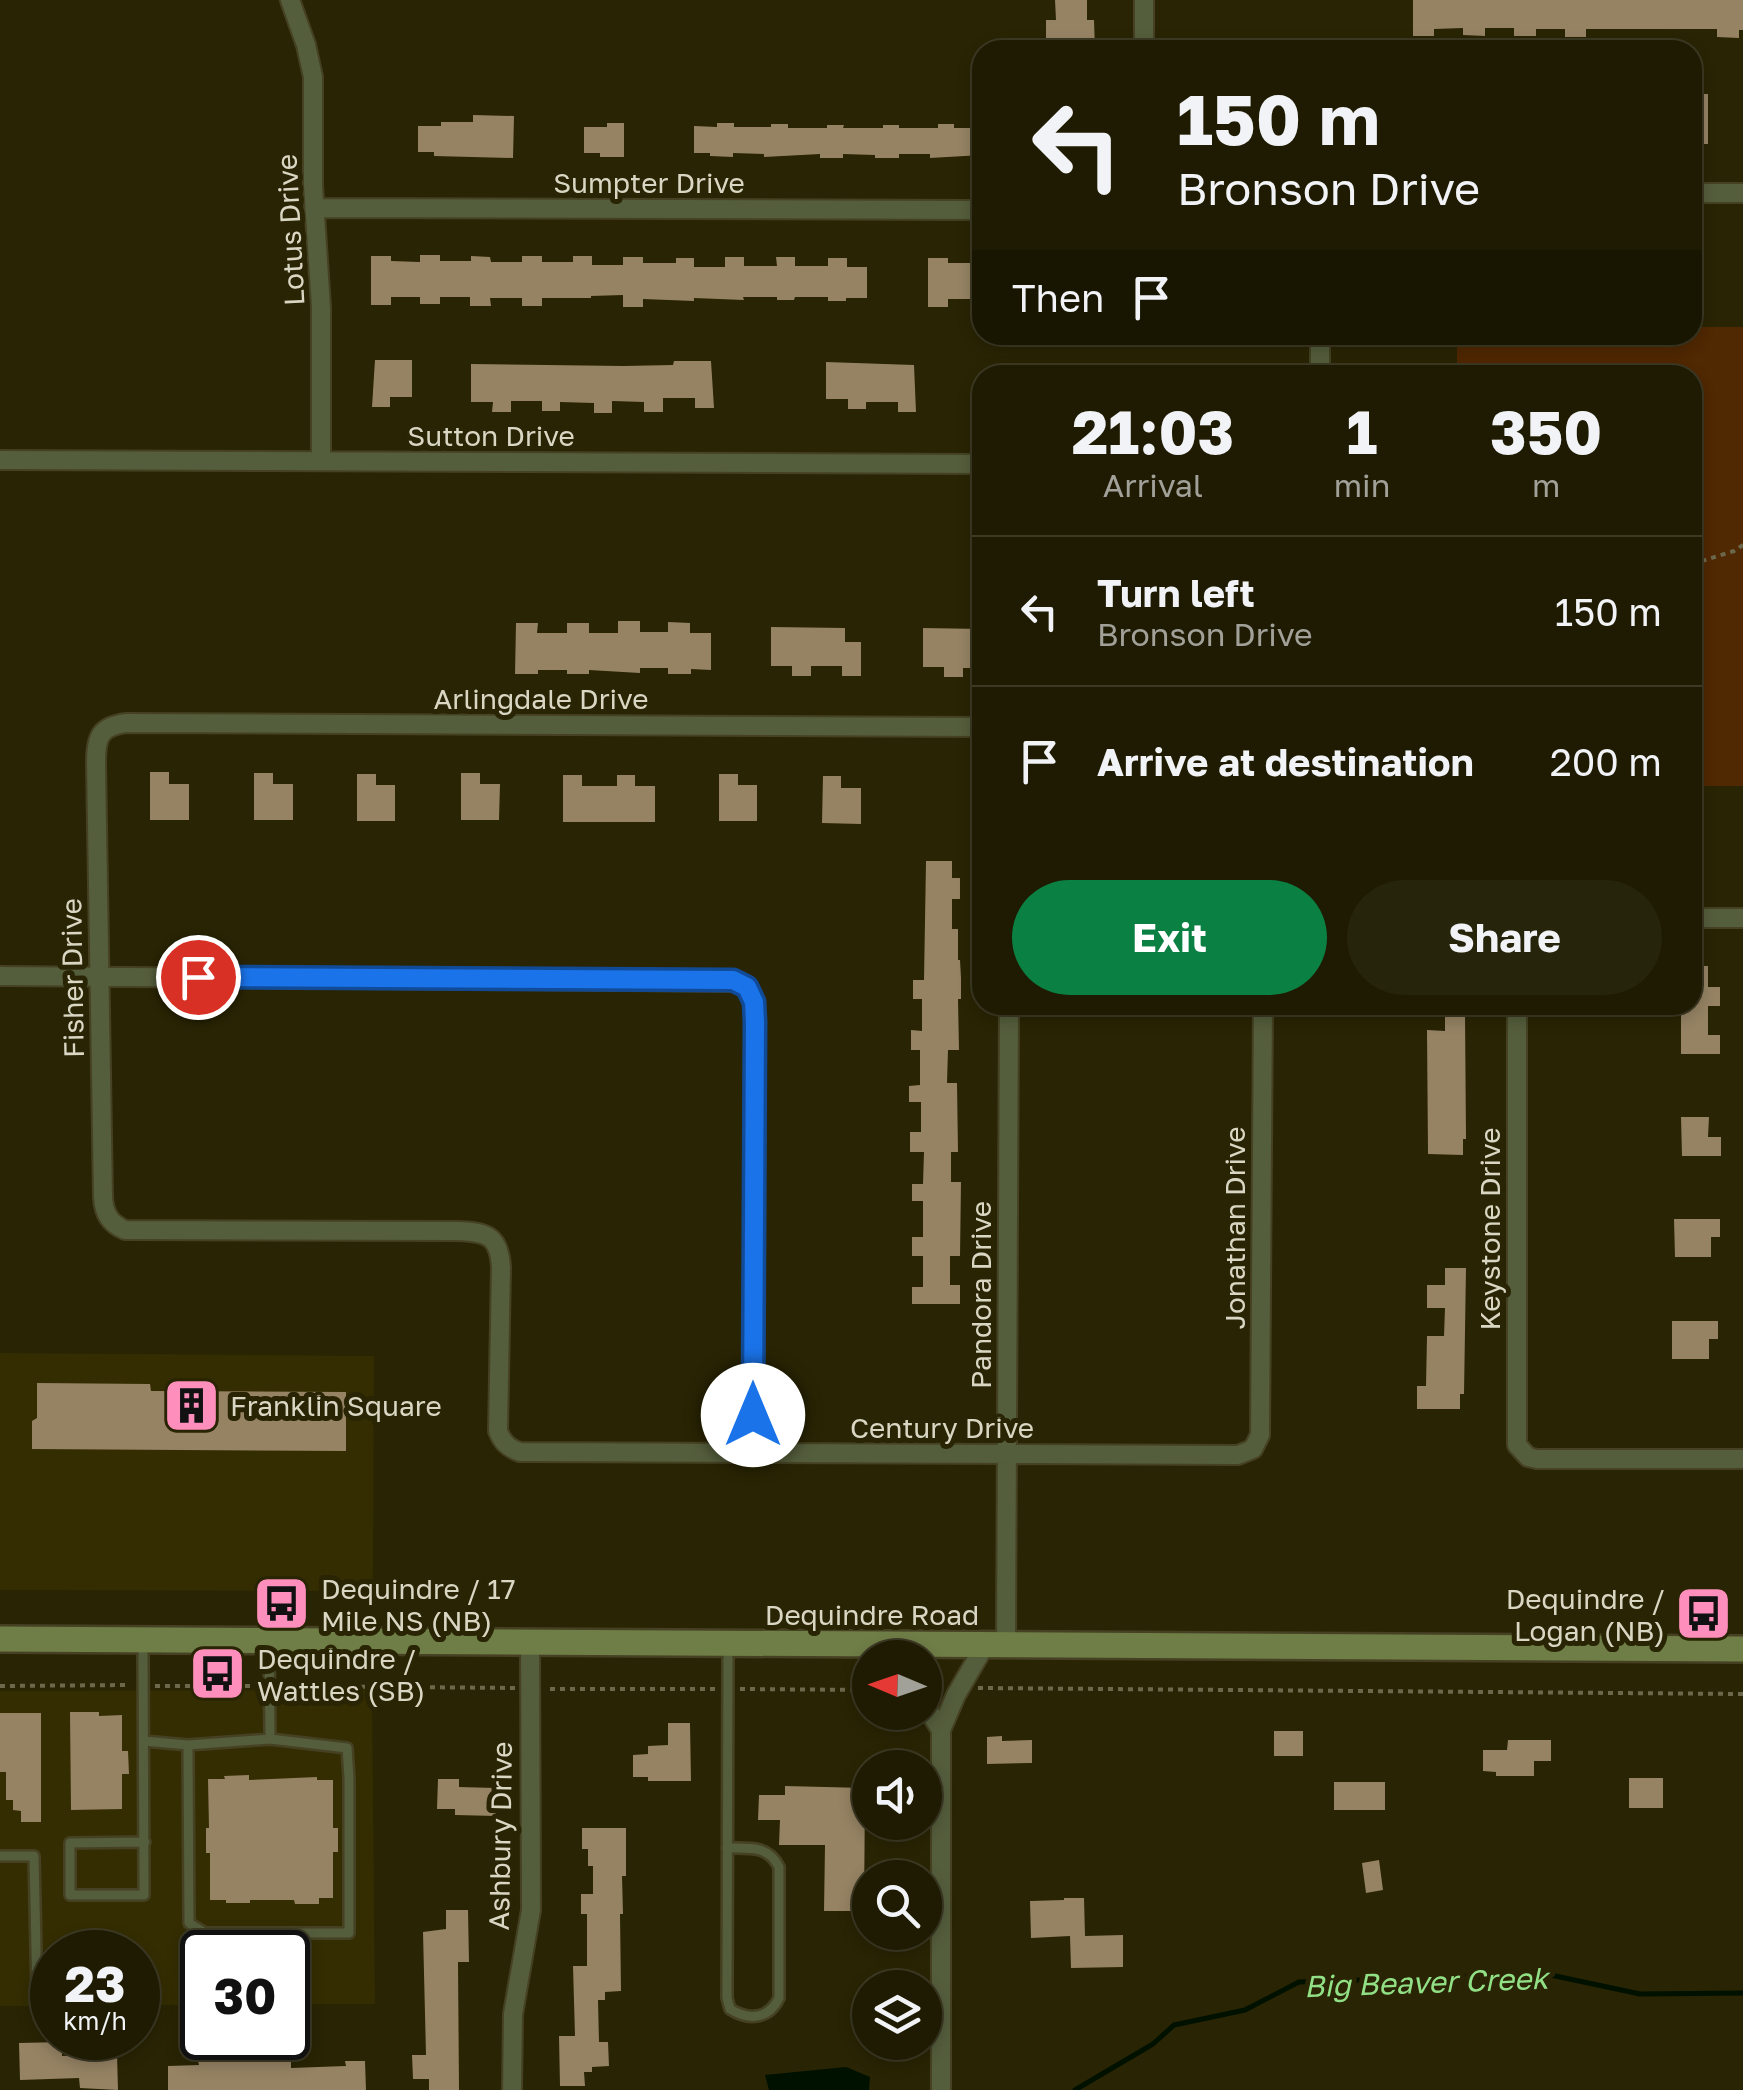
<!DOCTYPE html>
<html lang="en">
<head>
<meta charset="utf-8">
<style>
  :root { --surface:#1f1b02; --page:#27240c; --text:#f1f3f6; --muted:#a1a199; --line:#3c3924; --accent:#0b8043 }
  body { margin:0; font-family:"Golos Text",sans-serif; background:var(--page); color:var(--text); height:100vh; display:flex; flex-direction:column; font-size:38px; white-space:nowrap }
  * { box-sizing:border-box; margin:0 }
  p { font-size:32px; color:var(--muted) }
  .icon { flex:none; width:55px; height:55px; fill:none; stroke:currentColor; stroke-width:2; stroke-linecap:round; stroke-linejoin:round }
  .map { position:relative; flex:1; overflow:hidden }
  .side { position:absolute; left:972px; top:365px; width:730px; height:650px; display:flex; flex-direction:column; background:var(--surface); border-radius:30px; box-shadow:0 5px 15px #0003,0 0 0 2px var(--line) }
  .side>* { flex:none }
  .hud { position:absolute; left:972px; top:40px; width:730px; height:305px; border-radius:30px; box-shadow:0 5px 15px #0003,0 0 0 2px var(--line); background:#1f1b02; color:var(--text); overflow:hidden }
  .needle { width:65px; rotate:272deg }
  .controls { position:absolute; left:852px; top:1640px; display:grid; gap:20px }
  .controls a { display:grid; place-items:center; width:90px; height:90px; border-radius:50%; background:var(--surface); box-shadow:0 5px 15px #0003,0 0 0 2px var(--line); font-size:50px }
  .speed { position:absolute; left:30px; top:1930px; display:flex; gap:20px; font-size:50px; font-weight:700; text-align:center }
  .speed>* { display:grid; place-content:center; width:130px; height:130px; border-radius:50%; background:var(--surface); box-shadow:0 5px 15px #0003,0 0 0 2px var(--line); line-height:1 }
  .speed small { font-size:25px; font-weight:400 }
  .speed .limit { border:5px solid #111; border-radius:15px; background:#fff; color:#111 }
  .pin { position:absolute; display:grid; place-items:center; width:85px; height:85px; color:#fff; margin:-42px; border:5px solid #fff; border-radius:50%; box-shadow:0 2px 10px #0007 }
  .me { position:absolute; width:110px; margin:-55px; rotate:0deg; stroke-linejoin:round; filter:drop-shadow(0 0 8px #0008) }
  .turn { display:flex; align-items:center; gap:35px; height:210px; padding:0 40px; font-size:45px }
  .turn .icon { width:130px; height:130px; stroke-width:2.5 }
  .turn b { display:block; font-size:70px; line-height:85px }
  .then { display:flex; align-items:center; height:95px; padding:0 40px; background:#0003; gap:20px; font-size:38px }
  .eta { display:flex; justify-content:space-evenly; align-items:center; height:170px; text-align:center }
  .eta b { font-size:60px; font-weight:700; line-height:70px }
  .button { display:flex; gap:20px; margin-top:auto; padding:20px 40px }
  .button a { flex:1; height:115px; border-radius:60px; background:var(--accent); color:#fff; font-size:40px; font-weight:700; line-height:115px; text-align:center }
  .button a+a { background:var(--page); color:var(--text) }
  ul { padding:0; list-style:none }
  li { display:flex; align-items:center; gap:30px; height:150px; padding:0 40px; border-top:2px solid var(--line) }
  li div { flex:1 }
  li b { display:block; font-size:38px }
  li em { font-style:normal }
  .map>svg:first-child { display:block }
  .built { fill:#342d02 }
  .green { fill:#502802 }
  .water { fill:#010 }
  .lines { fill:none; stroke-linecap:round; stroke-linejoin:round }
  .stream { stroke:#010; stroke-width:5 }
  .building { fill:#968364 }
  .lane-casing { stroke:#454122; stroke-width:14 }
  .street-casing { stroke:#454122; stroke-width:22 }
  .secondary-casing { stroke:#454122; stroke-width:30 }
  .path { stroke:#6c684c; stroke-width:4; stroke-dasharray:5 5; stroke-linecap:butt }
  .lane { stroke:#545d3c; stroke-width:9 }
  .street { stroke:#545d3c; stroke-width:18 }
  .secondary { stroke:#6f7d47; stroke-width:25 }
  .route-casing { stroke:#114b97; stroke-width:25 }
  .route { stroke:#1a73e8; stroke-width:18 }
  .labels { text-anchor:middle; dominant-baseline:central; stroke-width:10; stroke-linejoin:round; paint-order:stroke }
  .street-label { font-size:28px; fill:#d9d7c4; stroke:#292403 }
  .poi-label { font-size:28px; fill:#d9d7c4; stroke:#292403; text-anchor:start }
  .water-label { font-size:30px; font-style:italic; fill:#91e086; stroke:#292403 }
</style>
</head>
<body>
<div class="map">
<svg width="1743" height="2090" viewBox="0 0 1743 2090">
  <rect width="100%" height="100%" fill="#292403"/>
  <path class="built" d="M0,1353L374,1356L373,1591L0,1590Z
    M372,1690L375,2004H288V1952H202V2005H138V1952H52V2006H0V1691Z"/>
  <path class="green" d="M1693,327H1743V786H1693L1692,375H1457V335H1692Z"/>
  <path class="water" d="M846,2067L870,2077L869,2090H769L765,2075Z"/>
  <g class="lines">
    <path class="stream" d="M1075,2090L1153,2044L1174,2025L1245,2010L1299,1982L1546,1974L1640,1994L1743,1993"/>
  </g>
  <path class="building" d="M1055,0H1087V20H1094L1095,50H1058L1059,39H1046V20H1056Z
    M1413,0H1743V30H1739V38L1717,37V29H1586V37H1565V29H1536V36H1514V28H1485V36L1463,35V28L1434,29V36H1413Z
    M1692,94H1708V144H1692Z
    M473,115L514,116L513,158L434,156V152H418V126H441V122H473Z
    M607,123H624V157H600V153H584V127H607Z
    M717,123H734V127H771V124H788V128H827V125H844L843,128H883V125H899V128H938V124H954V128H982V155L930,158V154H899V158H875V155L843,154V158H820V154L764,157V154L733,153V157L710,156V153H694V126L717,127Z
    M420,255H440V261H471V256L490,257L491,262H522V256H542V262H573V256H592V265H623V257H643V263H676V258H694V267H725V257H744V266H777L776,257H795V266H828V258H847V267H867V298H846V301H828V297H795L794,300H777V297H743L744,300L694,298V301L643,299V307H623V295L591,296V298H542V306H522V298H490L491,306H470V297H440V304H420V297H391V305H371V256H391V261L420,262Z
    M928,258H948V263H982V299H948V307H928Z
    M375,360H412V397H390V407H372Z
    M674,361H711L714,408H695V398H663V412H644V402L612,401V413H594V403L560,402V411H542V401H511V412H492L493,402H471V364L623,366L673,365Z
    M826,362L914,365L916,412H898V402H866V409H848V399H826Z
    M618,621H640V632H668V622L690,623V633H711V670L691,669V674H668V668H640V673L589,670V674H567V670H538V674H515L516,623H538L537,633H567V623H589V633H618Z
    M771,627L845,628V642H861V676H842V666H811V676H792V666H771Z
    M923,628L982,629V668H963V677H944V667H923Z
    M150,772H169V784H189V820H150Z
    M254,773H273V784H293V820H254Z
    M461,773H480V784H500L499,820H461Z
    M357,774H376V785H395V821H357Z
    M719,774H738V785H757V821H719Z
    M563,775H582V786H617V775H635V786H655V822H563Z
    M823,776H841V788H861V824L822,823Z
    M926,861H952V878H960V899H952V929H958V960H960L961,978V999H958L959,1050H948L947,1083H957L958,1152H951V1182H961L960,1256H950V1285H960V1304H912V1287H923V1256H912V1237H923V1201H912V1184H923L924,1152H910V1132H921V1102H909V1086L920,1085V1050H911V1030L922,1031V999H913V980H924Z
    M1692,966H1708V987H1720V1006H1708V1035H1720V1054H1681V1005H1692Z
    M1445,1014H1465L1466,1139H1463V1155L1428,1154L1427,1030L1445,1031Z
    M1681,1117H1709L1708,1137H1721V1156H1682Z
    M1674,1219H1720V1237H1711V1257H1675Z
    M1445,1268H1466L1464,1394H1460V1409H1417V1386H1426L1427,1336H1444L1445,1308H1427V1285H1445Z
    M1672,1321H1718V1339H1709V1359H1672Z
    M37,1383L150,1384L151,1391L346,1392V1451L32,1449V1421L37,1418Z
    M70,1712H99V1716L122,1715V1751H128L129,1774H122V1809L71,1810Z
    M0,1713H41V1822H21V1811L13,1810V1800H6V1772H0Z
    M668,1723H690L691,1781H648V1777H633V1755L648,1754V1746L668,1745Z
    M1274,1731H1303V1756H1274Z
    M1002,1736V1741L1032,1740V1763L987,1764V1737Z
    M1508,1740H1551V1761H1534V1776H1496V1772L1483,1771V1750H1507Z
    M249,1775V1780L317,1777V1780H333V1828H338V1852H333V1898H319V1904H295L294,1900H250V1903H226V1900H210V1853H206V1828H209L208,1779H225L224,1776Z
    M1629,1778H1663V1808H1629Z
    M438,1779H459V1787L496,1788V1816L455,1815V1809H437Z
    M1334,1782H1385V1810H1334Z
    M785,1786L865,1788L864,1911H824L825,1845H779L780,1820H758L759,1795H785Z
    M582,1828H626V1876H622L623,1914H620L621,1991L605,1992V2000H598L599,2042H608L609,2066L592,2067V2072H584L585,2086H560L559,2036H575L573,1966H587V1914H581V1894H593V1866H588V1849H582Z
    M1379,1860L1383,1890L1366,1893L1362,1863Z
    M1064,1898H1084L1085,1936L1123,1935V1967L1071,1968L1070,1936L1031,1938L1030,1901L1064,1900Z
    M446,1910H468L469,1962H458L459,2090H429V2079H413L412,2055H426L423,1932L446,1929Z
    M62,2042V2056L117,2054L118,2090L80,2088L79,2078L20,2080L19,2043Z
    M291,2054V2068L346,2066L345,2061H365L366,2090H168V2066L199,2065L198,2061L273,2060V2055Z"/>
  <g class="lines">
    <defs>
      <path id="lane" d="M269,1643L270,1739L347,1748L349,1778V1933H205L189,1923L188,1745L270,1739
        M143,1645L144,1895H70V1843L145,1842
        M144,1741L188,1745
        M727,1848C749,1848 768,1845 779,1867V1998C769,2019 749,2021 730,2009L727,1998L728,1646
        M0,1856H34L37,1995"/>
      <path id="street" d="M290,0L306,45L313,77V185L321,307V461
        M1144,50V0
        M1692,193H1743
        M314,208L982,210
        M1320,335V375
        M0,460L982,464
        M982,727L127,723C100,726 96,737 96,762L103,1197C104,1213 109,1223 125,1230L456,1231C485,1232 499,1234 501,1267L498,1431C502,1442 508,1448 520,1452L1238,1455L1253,1449L1260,1435L1263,1005
        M1692,918H1743
        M0,976L740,982L752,994L755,1022L753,1454
        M1517,1005V1445L1528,1457L1537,1459H1743
        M1006,1645L1009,1005
        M925,1705L941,1730
        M512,2090L513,2014L531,1910L530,1642
        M941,2090V1730L956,1695L985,1645"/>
      <path id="secondary" d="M0,1639L1743,1649"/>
    </defs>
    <use href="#lane" class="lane-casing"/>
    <use href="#street" class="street-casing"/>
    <use href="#secondary" class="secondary-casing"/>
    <path class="path" d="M1692,564L1734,551L1743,545
      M0,1686L130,1685
      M155,1686H255
      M280,1686L515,1688
      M978,1688L1743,1694
      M550,1689H715
      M740,1689L870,1690"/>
    <use href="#lane" class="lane"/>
    <use href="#street" class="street"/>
    <use href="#secondary" class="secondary"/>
  </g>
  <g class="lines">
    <defs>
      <path id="route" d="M198,977L733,980L747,987L754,1002L755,1022L753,1415"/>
    </defs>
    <use href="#route" class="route-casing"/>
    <use href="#route" class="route"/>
  </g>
  <defs>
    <symbol id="building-square" viewBox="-11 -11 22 22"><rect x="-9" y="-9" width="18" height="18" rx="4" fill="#fe8ebb" stroke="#292403"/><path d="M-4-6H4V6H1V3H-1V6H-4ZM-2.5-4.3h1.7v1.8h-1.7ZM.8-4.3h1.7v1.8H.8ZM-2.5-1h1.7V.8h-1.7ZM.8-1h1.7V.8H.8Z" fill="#111"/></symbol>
    <symbol id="bus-square" viewBox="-11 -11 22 22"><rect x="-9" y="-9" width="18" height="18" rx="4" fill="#fe8ebb" stroke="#292403"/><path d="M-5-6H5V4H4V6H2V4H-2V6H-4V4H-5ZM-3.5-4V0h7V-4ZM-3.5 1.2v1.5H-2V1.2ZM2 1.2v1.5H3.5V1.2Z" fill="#111"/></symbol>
  </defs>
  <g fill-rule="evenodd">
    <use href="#building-square" x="160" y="1374" width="63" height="63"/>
    <use href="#bus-square" x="250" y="1572" width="63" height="63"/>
    <use href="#bus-square" x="1672" y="1582" width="63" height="63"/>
    <use href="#bus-square" x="186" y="1642" width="63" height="63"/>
  </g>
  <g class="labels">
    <g class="street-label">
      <text x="649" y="182">Sumpter Drive</text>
      <text transform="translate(290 230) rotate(-93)">Lotus Drive</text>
      <text x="491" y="435">Sutton Drive</text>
      <text x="541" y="698">Arlingdale Drive</text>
      <text transform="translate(72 978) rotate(-91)">Fisher Drive</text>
      <text transform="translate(1234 1228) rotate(-90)">Jonathan Drive</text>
      <text transform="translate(1489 1229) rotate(-90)">Keystone Drive</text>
      <text transform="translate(980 1295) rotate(-90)">Pandora Drive</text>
      <text x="942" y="1427">Century Drive</text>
      <text x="872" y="1614">Dequindre Road</text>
      <text transform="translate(500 1836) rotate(-89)">Ashbury Drive</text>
    </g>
    <g class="poi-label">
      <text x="230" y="1405">Franklin Square</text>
      <text x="321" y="1588">Dequindre / 17<tspan x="321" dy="32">Mile NS (NB)</tspan></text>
      <text x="1665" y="1598" text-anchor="end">Dequindre /<tspan x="1665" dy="32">Logan (NB)</tspan></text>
      <text x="257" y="1658">Dequindre /<tspan x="257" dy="32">Wattles (SB)</tspan></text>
    </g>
    <g class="water-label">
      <text transform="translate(1426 1982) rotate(-2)">Big Beaver Creek</text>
    </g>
  </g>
</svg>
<div class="controls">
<a><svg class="needle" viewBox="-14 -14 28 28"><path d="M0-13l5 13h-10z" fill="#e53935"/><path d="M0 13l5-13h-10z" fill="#a1a199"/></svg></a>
<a><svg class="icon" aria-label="sound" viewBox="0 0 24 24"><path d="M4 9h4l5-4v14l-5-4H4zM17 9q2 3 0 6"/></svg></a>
<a><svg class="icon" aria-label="search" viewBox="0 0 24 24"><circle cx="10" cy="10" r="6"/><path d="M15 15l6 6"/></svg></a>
<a><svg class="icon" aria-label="layers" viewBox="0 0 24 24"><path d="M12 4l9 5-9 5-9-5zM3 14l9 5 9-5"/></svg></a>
</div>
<div class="speed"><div>23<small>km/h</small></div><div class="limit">30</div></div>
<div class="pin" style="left:198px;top:977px;background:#d93025"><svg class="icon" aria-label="arrive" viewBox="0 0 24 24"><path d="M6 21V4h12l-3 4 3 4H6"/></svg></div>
<svg class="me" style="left:753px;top:1415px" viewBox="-20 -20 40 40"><circle r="19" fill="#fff"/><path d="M0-13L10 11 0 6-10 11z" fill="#1a73e8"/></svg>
<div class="hud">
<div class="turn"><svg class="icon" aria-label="left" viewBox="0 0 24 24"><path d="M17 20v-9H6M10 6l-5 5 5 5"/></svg><div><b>150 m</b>Bronson Drive</div></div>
<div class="then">Then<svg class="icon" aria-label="arrive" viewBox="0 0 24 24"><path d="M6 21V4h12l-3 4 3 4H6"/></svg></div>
</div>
<section class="side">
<div class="eta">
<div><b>21:03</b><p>Arrival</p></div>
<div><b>1</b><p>min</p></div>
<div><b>350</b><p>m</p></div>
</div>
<ul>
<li><svg class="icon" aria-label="left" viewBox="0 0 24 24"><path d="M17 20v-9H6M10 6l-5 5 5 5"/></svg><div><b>Turn left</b><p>Bronson Drive</p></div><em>150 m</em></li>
<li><svg class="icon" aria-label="arrive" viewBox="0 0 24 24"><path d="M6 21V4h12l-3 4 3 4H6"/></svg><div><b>Arrive at destination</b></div><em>200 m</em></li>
</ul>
<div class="button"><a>Exit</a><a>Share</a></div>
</section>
</div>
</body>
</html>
